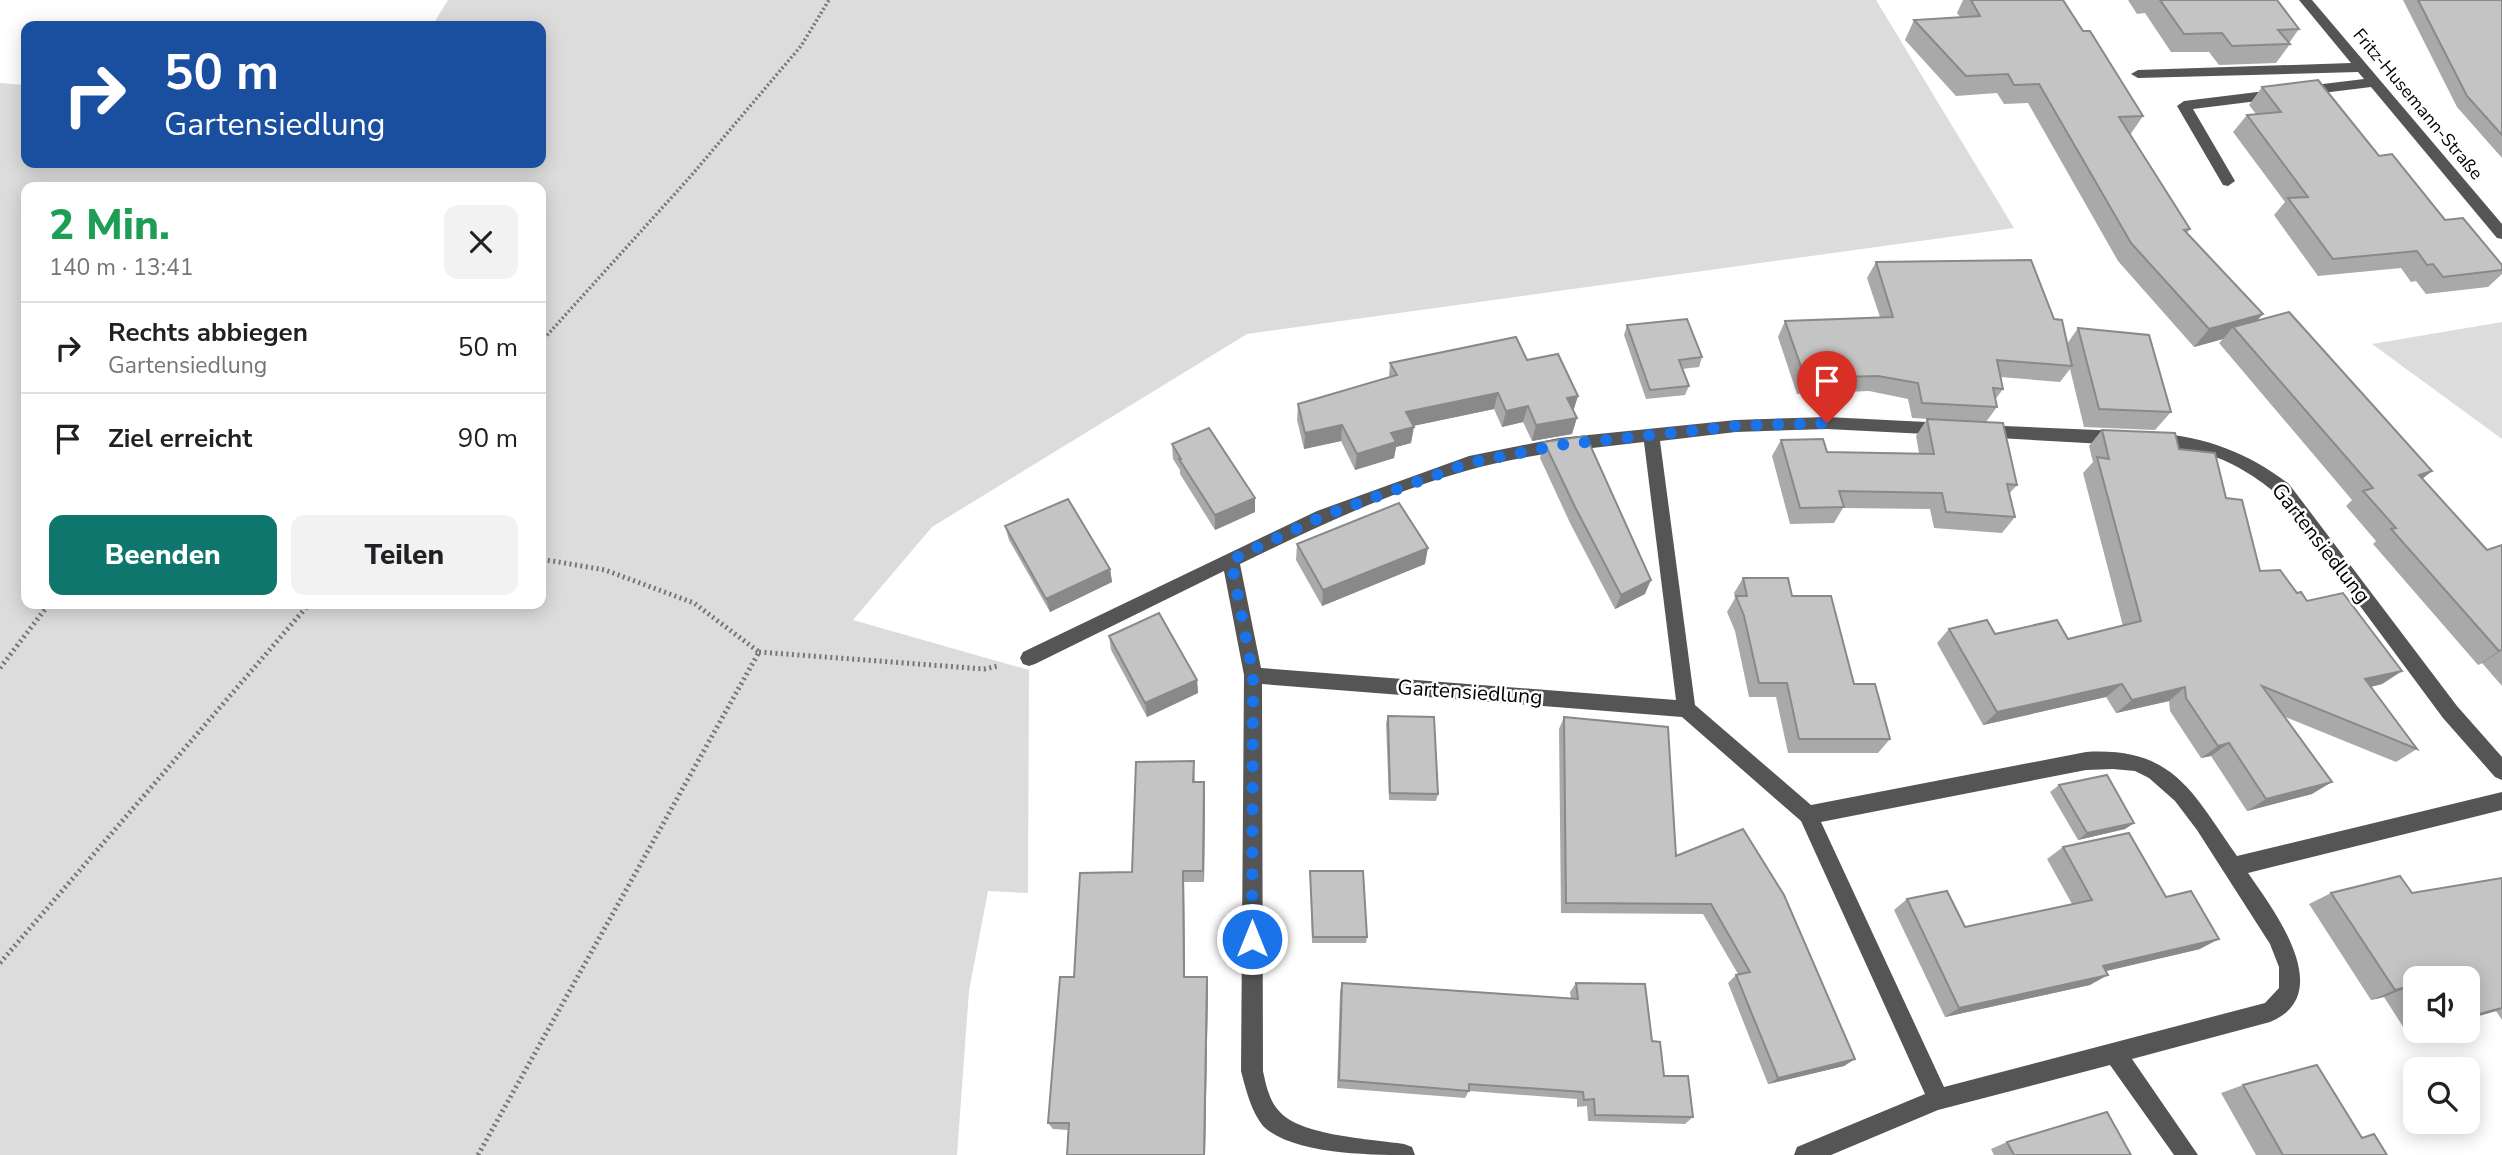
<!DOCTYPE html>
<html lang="de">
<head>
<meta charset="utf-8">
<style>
  :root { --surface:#fff; --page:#f2f2f2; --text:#202124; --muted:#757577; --line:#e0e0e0; --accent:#0f766e }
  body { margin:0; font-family:"Nunito Sans",sans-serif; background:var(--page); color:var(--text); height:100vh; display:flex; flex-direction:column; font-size:26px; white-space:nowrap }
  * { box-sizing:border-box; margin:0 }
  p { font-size:23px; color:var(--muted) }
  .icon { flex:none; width:38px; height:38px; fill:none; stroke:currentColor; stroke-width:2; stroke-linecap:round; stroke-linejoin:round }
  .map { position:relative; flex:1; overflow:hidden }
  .panel { position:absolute; left:21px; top:182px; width:525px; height:427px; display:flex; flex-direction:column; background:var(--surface); border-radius:14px; box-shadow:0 4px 18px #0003 }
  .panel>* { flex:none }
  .banner { position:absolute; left:21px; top:21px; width:525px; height:147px; border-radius:14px; box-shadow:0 4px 18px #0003; background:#1a4fa0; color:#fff; overflow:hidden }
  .buttons { position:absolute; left:2403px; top:966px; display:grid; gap:14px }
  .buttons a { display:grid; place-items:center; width:77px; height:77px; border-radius:14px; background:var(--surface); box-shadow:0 4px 18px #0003; font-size:35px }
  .pin { position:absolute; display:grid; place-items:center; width:60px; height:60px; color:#fff; margin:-72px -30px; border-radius:50% 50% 50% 0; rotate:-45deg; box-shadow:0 0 7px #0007 }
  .pin .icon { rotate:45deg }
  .me { position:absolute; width:77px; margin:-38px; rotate:0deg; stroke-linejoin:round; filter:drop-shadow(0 0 5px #0008) }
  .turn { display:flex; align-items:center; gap:24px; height:147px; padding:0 28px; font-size:32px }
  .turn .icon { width:91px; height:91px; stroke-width:2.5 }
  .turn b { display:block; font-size:49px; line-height:60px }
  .round { display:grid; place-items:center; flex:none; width:74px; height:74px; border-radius:14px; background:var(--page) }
  .overview { display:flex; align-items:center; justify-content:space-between; height:119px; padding:0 28px }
  h1 { font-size:42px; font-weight:800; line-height:52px; color:#1e9e55 }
  .button { display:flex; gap:14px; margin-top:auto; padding:14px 28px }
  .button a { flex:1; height:80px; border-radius:14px; background:var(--accent); color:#fff; font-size:28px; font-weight:800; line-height:80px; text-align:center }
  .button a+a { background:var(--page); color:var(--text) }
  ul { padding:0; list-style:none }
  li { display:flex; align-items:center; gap:21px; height:91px; padding:0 28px; border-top:2px solid var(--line) }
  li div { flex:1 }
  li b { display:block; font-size:26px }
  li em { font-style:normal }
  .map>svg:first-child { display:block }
  .green { fill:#dcdcdc; fill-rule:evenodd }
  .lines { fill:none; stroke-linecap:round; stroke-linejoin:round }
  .path-far1 { stroke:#777; stroke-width:3.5; stroke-dasharray:2 2.5; stroke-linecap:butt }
  .path { stroke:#777; stroke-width:5; stroke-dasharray:2 3.5; stroke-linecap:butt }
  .minor { fill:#555; fill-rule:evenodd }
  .wall { fill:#a9a9a9 }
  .shaded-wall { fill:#898989 }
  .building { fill:#c4c4c4; stroke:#898989; stroke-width:2 }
  .route { stroke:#1a73e8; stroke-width:12; stroke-dasharray:0 21.6 }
  .labels { text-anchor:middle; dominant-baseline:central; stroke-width:5; stroke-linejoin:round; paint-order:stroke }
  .far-street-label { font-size:18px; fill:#000; stroke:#fff }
  .street-label { font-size:21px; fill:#000; stroke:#fff }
</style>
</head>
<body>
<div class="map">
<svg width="2502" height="1155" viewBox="0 0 2502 1155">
  <rect width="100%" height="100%" fill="#fff"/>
  <path class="green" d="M448,0H1876L2014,228L1247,334L932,527L853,620L1029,670L1028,893L988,891L969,991L957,1155H0V83L26,85V163H541V26H432ZM26,187H541V604H26Z
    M2502,322V439L2372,344Z"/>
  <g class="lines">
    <path class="path-far1" d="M541,342L690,177L801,46L829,0"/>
    <path class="path" d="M759,652L984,669L998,666
      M0,668L49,604
      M0,963L309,604
      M478,1155L759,652L694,603L605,570L541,559"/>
    <path class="minor" d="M2299,0H2312L2502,224V239L2497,238L2371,87L2193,109L2235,181L2228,186L2223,185L2177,106L2184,101L2364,79L2358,72L2138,78L2131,74L2138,70L2351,63Z
      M1827,417L1946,423L1952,424L1954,429L1952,434L1946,435L1827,429L1736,432L1660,441L1695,705L1811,805L2086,752C2174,747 2192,792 2237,856L2502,792V810L2248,873C2273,909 2338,994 2270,1022L2132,1059L2198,1155H2174L2110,1065L1938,1110L1831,1155H1794L1797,1147L1925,1094L1801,821L1682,717L1262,684L1263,1071C1266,1085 1269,1100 1279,1111C1300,1136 1372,1139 1404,1144L1412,1147L1415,1155C1374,1155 1293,1155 1263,1126C1251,1111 1246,1090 1241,1071L1244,675L1224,571L1035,664L1029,666L1023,664L1020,658L1023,652L1317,511L1469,456L1559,438L1736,420ZM1644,442L1676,700L1261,668L1240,564C1314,528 1389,492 1469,470C1525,454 1585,449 1644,442ZM2113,769L2135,771L2149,778L2175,801L2197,830L2270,944L2279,967V988L2265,1003L1944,1087L1821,822L2086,770Z
      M1981,425L2121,431L2127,433L2129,438L2127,443L2121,445L1981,437L1975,436L1973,431L1975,426Z
      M2155,433C2207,437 2248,453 2289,484L2457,706L2502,757V780L2495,777L2443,718L2277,494C2252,474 2226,457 2193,451C2179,448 2163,449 2149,445L2147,440L2149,435Z"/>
  </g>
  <path class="wall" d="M1963,0H2063L2083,31L2143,116L2130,135L2190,229L2187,233L2257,321L2432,471L2422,479L2487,550L2502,545V686L2482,663L2478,665L2373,544L2376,541L2346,506L2352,500L2219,343L2223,339L2194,347L2118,261L2028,103L2004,104L1997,93L1956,96L1905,40L1914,20L1960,17L1957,13Z
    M2128,0H2277L2299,29L2289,43L2290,44L2276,63L2219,65L2209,52H2171L2145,13L2137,14Z
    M2403,0H2502V158L2457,107Z
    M2262,87L2379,156L2445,220L2502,265V274L2488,287L2426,294L2416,281L2411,282L2401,268L2318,276L2274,215L2285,202L2233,132L2247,115L2256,114L2249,105Z
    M1876,262L2054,319L2067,344L2078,328L2171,412L2155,430L2084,427L2070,369L2060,382L2001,377L2003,389L1995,400L1997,407L1986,422L1912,418L1908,399L1869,391L1797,394L1778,337L1785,321L1880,317L1867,278Z
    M1627,325L1702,357L1699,367L1682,369L1689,386L1685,395L1646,399L1624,335Z
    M1527,360L1578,396L1573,410L1572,434L1532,441L1523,422L1502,427L1494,409L1413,426L1411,443L1396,447L1394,458L1355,470L1341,441L1304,449L1297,420L1298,404L1389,377L1390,363Z
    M1927,419L2017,485L2009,494L2015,517L2002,533L1934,528L1930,509L1843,508L1834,523L1790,524L1772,456L1781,440L1827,452L1919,453L1916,436Z
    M2102,430L2179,449L2226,498L2260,571L2297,593L2402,671L2382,684L2371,687L2417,749L2396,762L2283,716L2312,794L2247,811L2211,756L2201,758L2170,711L2169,701L2116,713L2106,697L1983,725L1937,643L1949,629L2068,639L2123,626L2083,473L2093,462L2089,446Z
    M1544,442L1645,594L1615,609L1570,523L1540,458Z
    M1172,444L1255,498V512L1215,530L1180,474V470L1173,459Z
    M1005,526L1110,569L1112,582L1050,612L1009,540Z
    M1297,544L1425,564L1322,606L1296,560Z
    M1743,578L1792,596L1854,684L1890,739L1878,753H1788L1776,697H1749L1735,631L1727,612L1735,598L1734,593Z
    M1109,636L1197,680L1198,693L1147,717L1111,650Z
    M1388,716L1438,794L1436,801L1389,800L1386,723Z
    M1564,717L1676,856L1855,1059L1844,1066L1768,1084L1728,983L1736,975L1738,974L1703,914L1561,913L1559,729Z
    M1194,761L1195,782L1205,794L1204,882H1184L1185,977H1207L1208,986L1205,1155H1067L1068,1130L1053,1129L1048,1123L1074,977Z
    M2059,785L2134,823L2125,829L2078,840L2050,792Z
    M2063,847L2166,897L2200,949L2106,971L2090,985L1945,1017L1894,910L1907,899L1965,927L2072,904L2047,859Z
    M1310,871L1367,937L1366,943H1312Z
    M2502,878V1020L2496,1011L2468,1019V978H2415V1031H2426L2409,1036L2384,997L2371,1000L2309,904L2331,893H2412Z
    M1342,983L1571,999L1570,992L1576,983L1652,1041L1664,1076L1693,1117L1685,1124L1588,1121L1587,1106L1577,1107V1099L1469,1091L1465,1098L1337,1088L1340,992Z
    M2243,1085L2362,1138L2387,1155H2256L2221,1093Z
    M2007,1142L2131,1155H1994L1991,1149Z"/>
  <path class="shaded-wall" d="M2263,314L2247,332L2233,327L2223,339L2194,347L2209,329Z
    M1498,393L1494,409L1403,428L1406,412Z
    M1578,396L1573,412L1567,398Z
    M1528,406L1523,422L1502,427L1506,411Z
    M1577,418L1572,434L1532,441L1536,425Z
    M1342,425L1341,441L1304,449L1305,433Z
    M1414,427L1411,443L1396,447L1394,458L1355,470L1357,454L1391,433Z
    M2432,471L2413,486L2419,475Z
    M1255,498V512L1215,530V515Z
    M1428,548L1425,564L1322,606L1323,590Z
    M1110,569L1112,582L1050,612L1046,599Z
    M1651,580L1645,594L1615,609L1621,595Z
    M2502,650L2482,663L2478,665L2499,651Z
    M2402,671L2382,684L2346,693L2365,679Z
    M1197,680L1198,693L1147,717L1145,703Z
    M2122,684L2106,697L1983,725L1997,712Z
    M2185,687L2169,701L2116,713L2132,700Z
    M2229,743L2211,756L2201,758L2218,746Z
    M1204,782L1205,794L1204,882L1203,871Z
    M2332,782L2312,794L2247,811L2266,799Z
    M2134,823L2125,829L2078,840L2087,833Z
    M1183,871L1184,882L1185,987L1184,977Z
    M2219,939L2200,949L2085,976L2103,966Z
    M2108,975L2090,985L1945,1017L1959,1008Z
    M1207,977L1208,986L1205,1155H1204Z
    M2408,987L2384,997L2371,1000L2395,990Z
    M2502,1008V1009L2496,1011L2468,1019V1017Z
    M1855,1059L1844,1066L1768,1084L1778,1078Z"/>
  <path class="building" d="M1971,0H2063L2083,31H2090L2143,116L2119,117L2190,229L2184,230L2263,314L2209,329L2131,243L2039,84L2014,85L2008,74L1966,76L1914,20L1980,16Z
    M2160,0H2277L2299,29L2278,30L2290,44L2232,46L2222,33L2184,34Z
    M2418,0H2502V135L2467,96Z
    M2318,80L2379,156L2392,154L2445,220L2463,218L2502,265V270L2443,277L2433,264L2427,265L2417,251L2333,259L2288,198L2308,197L2247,115L2281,112L2262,87Z
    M2031,260L2054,319L2062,320L2072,366L1997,360L2003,389L1993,388L1997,407L1922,403L1918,383L1878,376L1805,378L1785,321L1893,317L1876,262Z
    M2289,312L2432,471L2419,475L2487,550L2502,545V650L2499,651L2391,529L2396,528L2363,491L2373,488L2233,327Z
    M1687,319L1702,357L1679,360L1689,386L1650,390L1627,325Z
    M2078,328L2149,335L2171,412L2099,409Z
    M1516,337L1527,360L1558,354L1578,396L1567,398L1577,418L1536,425L1528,406L1506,411L1498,393L1406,412L1414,427L1391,433L1396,442L1357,454L1342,425L1305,433L1298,404L1397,375L1390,363Z
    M1927,419L2003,423L2017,485L2007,484L2015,517L1946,512L1942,493L1839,491L1844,507L1800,508L1781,440L1823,439L1827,452L1934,454Z
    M1209,428L1255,498L1215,515L1179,459H1181L1172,444Z
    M2102,430L2175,433L2179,449L2215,453L2226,498L2242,500L2260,571L2280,570L2297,593L2301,592L2307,601L2343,593L2402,671L2365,679L2417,749L2262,686L2332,782L2266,799L2229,743L2218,746L2186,698L2185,687L2132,700L2122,684L1997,712L1949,629L1987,620L1995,634L2057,620L2068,639L2141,621L2097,457L2109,459Z
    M1586,436L1651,580L1621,595L1575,507L1544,442Z
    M1068,499L1110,569L1046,599L1005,526Z
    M1399,503L1428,548L1323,590L1297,544Z
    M1743,578H1788L1792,596H1831L1854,684H1875L1890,739H1799L1787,683H1759L1744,616L1736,596H1747Z
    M1159,613L1197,680L1145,703L1109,636Z
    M1388,716L1434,717L1438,794L1390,793Z
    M1564,717L1668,727L1676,856L1743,829L1784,895L1855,1059L1778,1078L1736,975L1750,972L1711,904L1566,903Z
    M1194,761L1193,782H1204L1203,871H1183L1184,977H1207L1204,1155H1067L1069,1123H1048L1060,977H1074L1080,873L1132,872L1136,762Z
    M2107,775L2134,823L2087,833L2059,785Z
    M2129,833L2166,897L2191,891L2219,939L2103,966L2108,975L1959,1008L1907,899L1947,891L1965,927L2092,900L2063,847Z
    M1310,871H1363L1367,937H1313Z
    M2400,876L2412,893L2502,878V1008L2468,1017V978H2415V997L2408,987L2395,990L2331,893Z
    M1342,983L1578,999L1576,983L1645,984L1652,1041L1660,1042L1664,1076H1688L1693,1117L1595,1115L1594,1099L1584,1100L1583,1092L1469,1084V1091L1339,1080Z
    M2317,1065L2362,1138L2374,1134L2387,1155H2283L2243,1085Z
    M2107,1112L2131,1155H2014L2007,1142Z"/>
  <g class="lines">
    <path class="route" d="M1252,939L1253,675L1231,560L1323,516L1469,463L1559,445L1736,426L1827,423"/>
  </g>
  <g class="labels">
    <g class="far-street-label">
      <text transform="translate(2418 104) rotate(50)">Fritz-Husemann-Straße</text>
    </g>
    <g class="street-label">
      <text transform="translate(2321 543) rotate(52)">Gartensiedlung</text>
      <text transform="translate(1470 692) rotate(4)">Gartensiedlung</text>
    </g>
  </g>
</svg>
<div class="buttons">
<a><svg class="icon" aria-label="sound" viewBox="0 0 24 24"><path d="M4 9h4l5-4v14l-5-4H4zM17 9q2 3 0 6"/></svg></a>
<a><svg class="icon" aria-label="search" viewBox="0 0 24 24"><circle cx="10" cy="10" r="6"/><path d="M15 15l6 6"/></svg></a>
</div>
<div class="pin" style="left:1827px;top:423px;background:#d93025"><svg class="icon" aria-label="arrive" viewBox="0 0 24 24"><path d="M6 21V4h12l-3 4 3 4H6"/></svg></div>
<svg class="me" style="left:1252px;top:939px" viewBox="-20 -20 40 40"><circle r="17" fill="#1a73e8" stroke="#fff" stroke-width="3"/><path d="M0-11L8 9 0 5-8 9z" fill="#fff"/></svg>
<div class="banner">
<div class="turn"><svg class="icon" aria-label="right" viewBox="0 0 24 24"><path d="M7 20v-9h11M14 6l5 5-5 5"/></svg><div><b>50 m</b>Gartensiedlung</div></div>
</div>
<section class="panel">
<div class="overview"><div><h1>2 Min.</h1><p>140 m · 13:41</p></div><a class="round"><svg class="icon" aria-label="close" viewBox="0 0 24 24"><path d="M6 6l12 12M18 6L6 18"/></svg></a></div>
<ul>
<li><svg class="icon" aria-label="right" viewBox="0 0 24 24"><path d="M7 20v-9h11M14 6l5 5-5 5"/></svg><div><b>Rechts abbiegen</b><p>Gartensiedlung</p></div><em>50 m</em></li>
<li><svg class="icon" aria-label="arrive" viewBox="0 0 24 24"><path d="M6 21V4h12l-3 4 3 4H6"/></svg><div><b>Ziel erreicht</b></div><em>90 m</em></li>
</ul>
<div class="button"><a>Beenden</a><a>Teilen</a></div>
</section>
</div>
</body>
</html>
